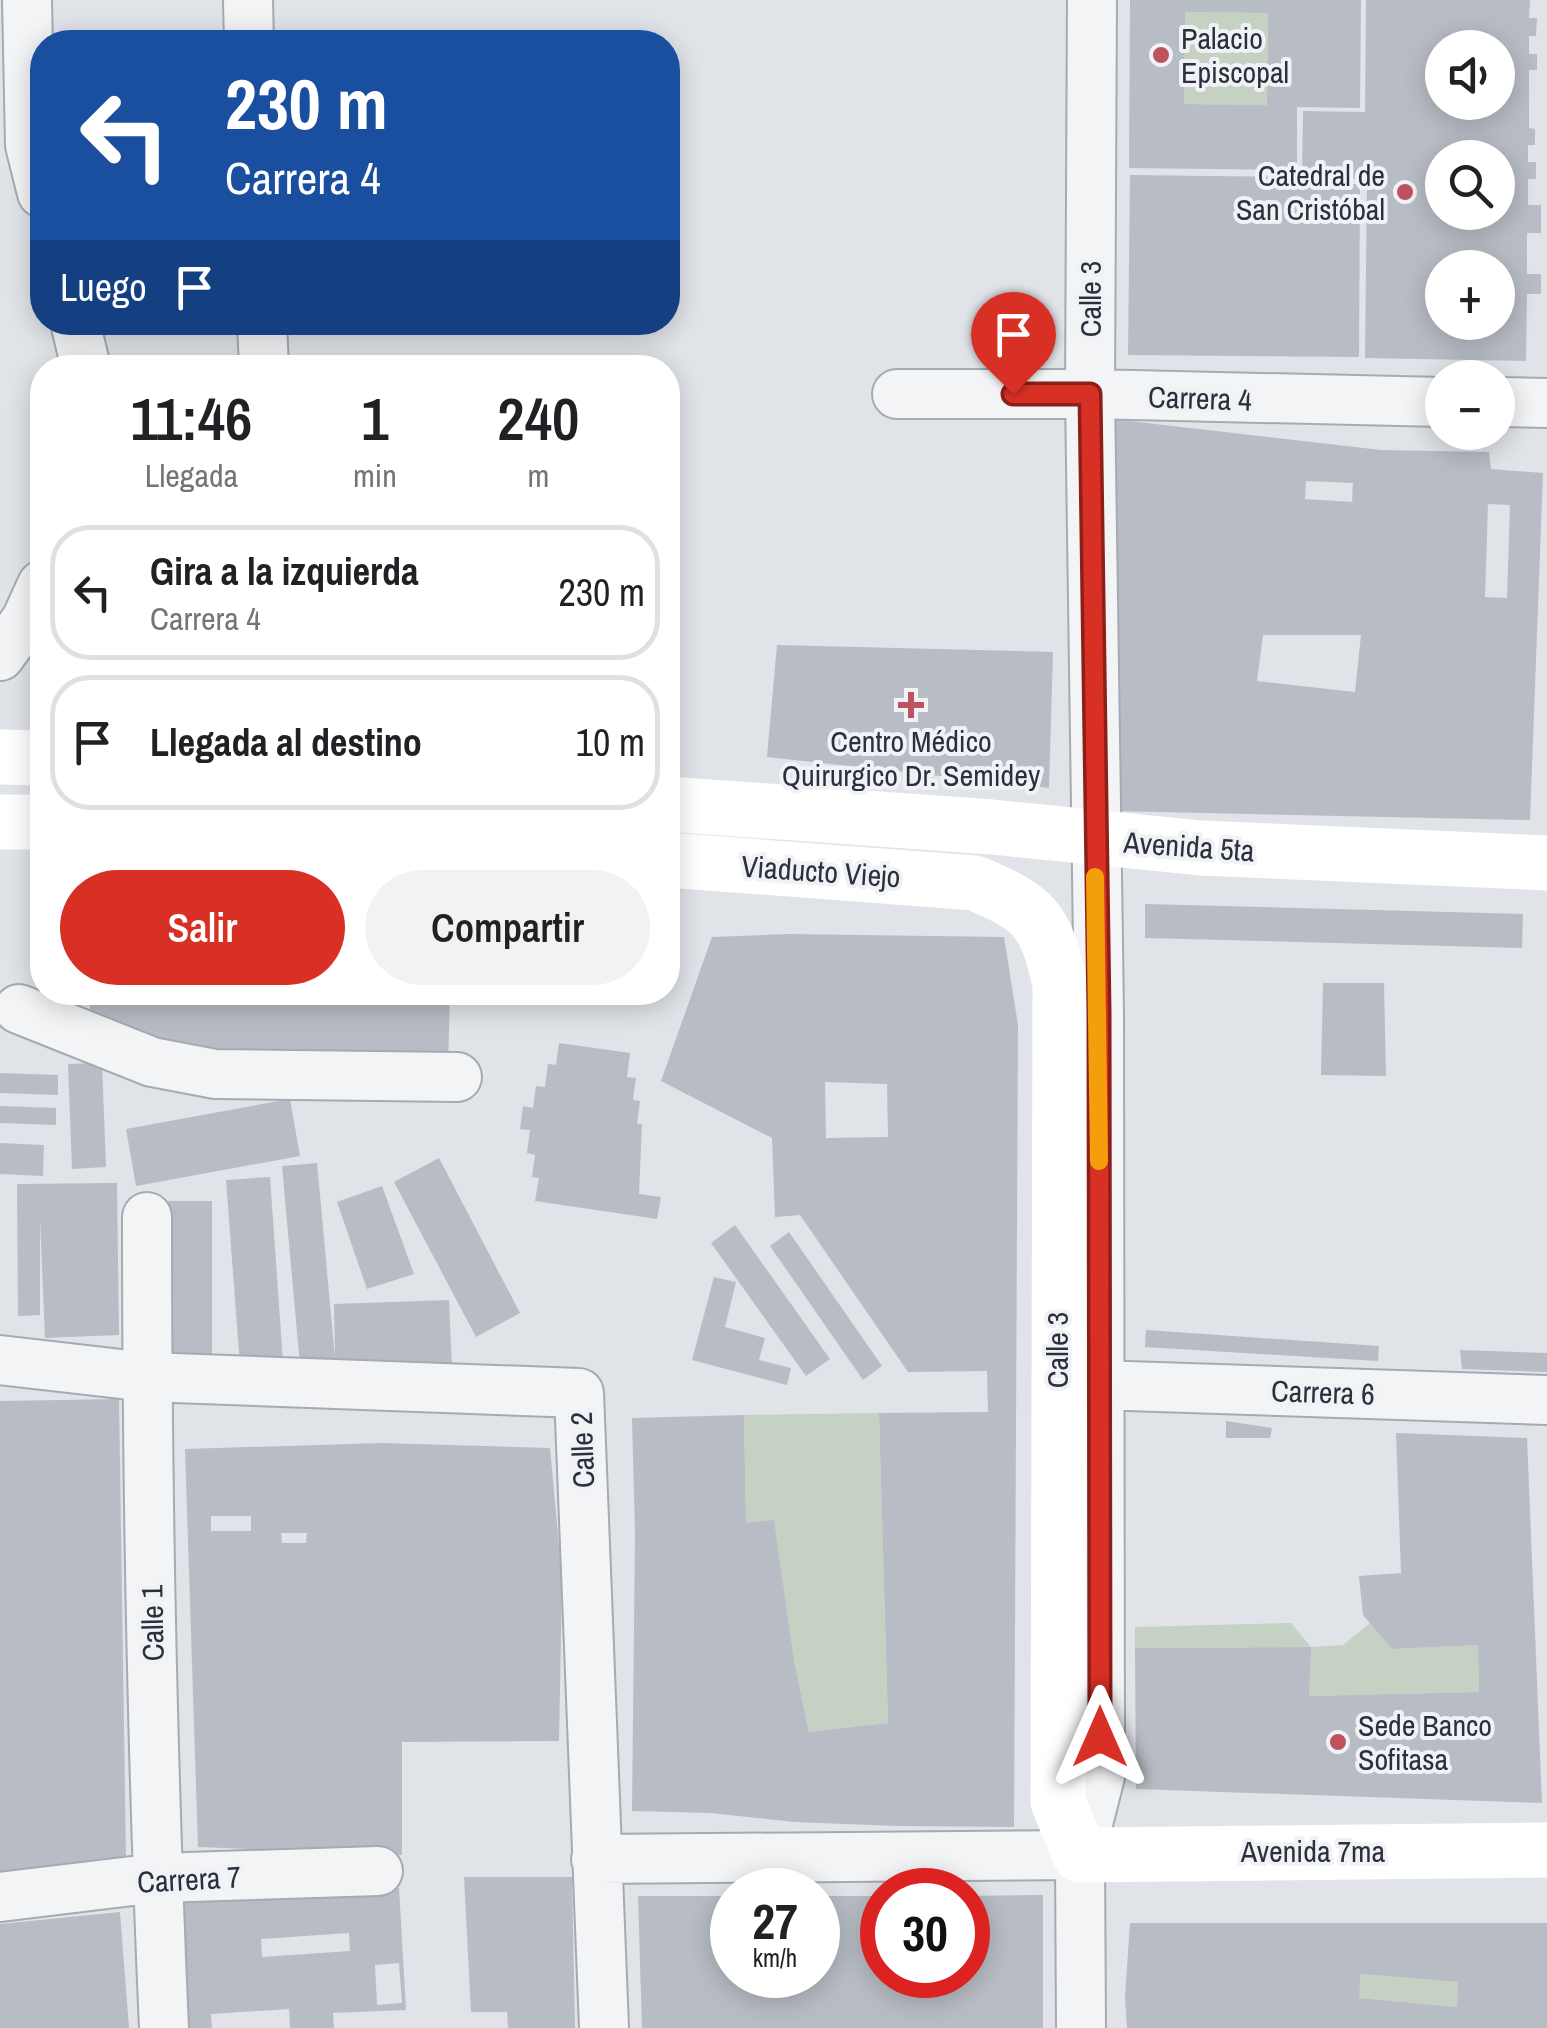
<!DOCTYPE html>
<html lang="es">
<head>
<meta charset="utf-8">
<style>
  :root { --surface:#fff; --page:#f2f2f2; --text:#202124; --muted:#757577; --line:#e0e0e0; --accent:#d93025 }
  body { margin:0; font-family:"Archivo Narrow",sans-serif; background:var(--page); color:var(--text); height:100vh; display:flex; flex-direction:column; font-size:38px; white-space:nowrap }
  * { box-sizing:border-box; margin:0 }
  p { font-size:32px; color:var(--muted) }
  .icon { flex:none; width:55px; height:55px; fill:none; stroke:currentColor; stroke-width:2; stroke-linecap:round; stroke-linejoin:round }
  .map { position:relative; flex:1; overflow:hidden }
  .sheet { position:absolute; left:30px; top:355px; width:650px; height:650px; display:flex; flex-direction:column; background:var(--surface); border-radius:40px; box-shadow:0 5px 25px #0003 }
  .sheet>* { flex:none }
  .top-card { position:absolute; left:30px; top:30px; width:650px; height:305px; border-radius:40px; box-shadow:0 5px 25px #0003; background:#1a4fa0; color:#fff; overflow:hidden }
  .fabs { position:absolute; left:1425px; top:30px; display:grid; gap:20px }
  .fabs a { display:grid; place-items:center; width:90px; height:90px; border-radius:50%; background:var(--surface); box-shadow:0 5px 25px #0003; font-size:50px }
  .speed { position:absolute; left:710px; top:1868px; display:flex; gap:20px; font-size:50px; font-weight:700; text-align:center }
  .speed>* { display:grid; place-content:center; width:130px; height:130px; border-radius:50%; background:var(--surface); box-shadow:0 5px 25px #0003; line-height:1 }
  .speed small { font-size:25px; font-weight:400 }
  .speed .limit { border:15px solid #d22; background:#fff; color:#111 }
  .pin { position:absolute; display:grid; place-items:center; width:85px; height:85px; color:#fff; margin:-102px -42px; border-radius:50% 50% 50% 0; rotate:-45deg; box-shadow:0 0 10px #0007 }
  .pin .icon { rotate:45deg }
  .me { position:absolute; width:110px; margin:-55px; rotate:0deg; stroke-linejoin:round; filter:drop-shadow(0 0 8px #0008) }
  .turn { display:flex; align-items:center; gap:35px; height:210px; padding:0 30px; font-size:45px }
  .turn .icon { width:130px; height:130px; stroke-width:2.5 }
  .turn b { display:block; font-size:70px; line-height:85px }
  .then { display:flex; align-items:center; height:95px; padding:0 30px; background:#0003; gap:20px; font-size:38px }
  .eta { display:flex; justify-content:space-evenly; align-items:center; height:170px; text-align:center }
  .eta b { font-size:60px; font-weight:600; line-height:70px }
  .button { display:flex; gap:20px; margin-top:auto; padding:20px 30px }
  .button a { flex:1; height:115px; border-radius:60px; background:var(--accent); color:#fff; font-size:40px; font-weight:600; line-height:115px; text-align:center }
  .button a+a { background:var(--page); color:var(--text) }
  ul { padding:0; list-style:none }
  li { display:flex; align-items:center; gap:30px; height:135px; margin:0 20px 15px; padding:0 10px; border:5px solid var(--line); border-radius:40px }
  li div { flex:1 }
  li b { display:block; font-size:38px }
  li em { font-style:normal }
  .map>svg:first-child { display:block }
  .green { fill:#c5d1c3 }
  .building { fill:#b8bcc4; fill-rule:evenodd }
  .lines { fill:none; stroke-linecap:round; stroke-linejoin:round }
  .street-casing { stroke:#a6aab1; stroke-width:52 }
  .street { stroke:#f3f4f6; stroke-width:48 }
  .secondary { stroke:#fff; stroke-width:55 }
  .route-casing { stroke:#8d1f18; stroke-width:25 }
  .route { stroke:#d93025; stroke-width:18 }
  .slow { stroke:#f59e0b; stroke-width:18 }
  .poi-dot { fill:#bf535d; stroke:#f0f2f5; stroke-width:4 }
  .labels { text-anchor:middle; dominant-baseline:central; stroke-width:8; stroke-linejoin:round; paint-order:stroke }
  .poi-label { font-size:30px; fill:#2b303d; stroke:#f0f2f5; text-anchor:start }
  .street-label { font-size:30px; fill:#2b303d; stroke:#f0f2f5 }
</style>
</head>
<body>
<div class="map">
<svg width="1547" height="2028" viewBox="0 0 1547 2028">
  <rect width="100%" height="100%" fill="#e0e3e8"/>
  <path class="green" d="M1185,12L1268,13L1267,105L1184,104Z
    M879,1413L888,1723L809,1732L795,1666L774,1521L746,1523L744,1415Z
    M1291,1623L1311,1647L1343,1645L1370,1623L1393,1649L1478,1645L1479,1692L1309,1696L1310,1647L1135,1648V1627Z
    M1361,1974L1458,1982L1457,2007L1359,1998Z"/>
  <path class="building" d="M1130,0H1361L1360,108L1297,107V170L1129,168ZM1185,12L1268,13L1267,105L1184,104Z
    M1366,0H1530L1529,18H1537L1536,36H1529V54H1537V70H1529V128L1535,129V145H1528V162H1536V179H1528V205H1541V233H1527V274H1541V294H1527L1526,361L1365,358L1367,179L1302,178L1303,111L1365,112ZM1442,48H1498V102H1442ZM1442,158H1498V212H1442ZM1442,268H1498V322H1442Z
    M1130,175L1297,177V183L1360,184L1359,357L1128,355Z
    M1112,419L1381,450L1489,452L1491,469L1543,473L1530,820L1113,811ZM1306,481L1353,483L1352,502L1305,499ZM1488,504L1510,505L1507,598L1485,597ZM1263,635H1361L1355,692L1257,681Z
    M777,645L1053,652L1049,788L767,757Z
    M1145,904L1523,914L1522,948L1145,938Z
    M789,934L1004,937L1018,1025L1014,1827L896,1826L795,1822L711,1813L632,1811L635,1533L632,1418L744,1415L746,1523L774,1520L795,1666L809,1732L888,1723L879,1413L988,1412L987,1371L908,1372L800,1215L775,1217L772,1138L661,1081L712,937ZM825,1082L887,1084L888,1137L826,1138Z
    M1323,983H1384L1386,1076L1321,1075Z
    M110,992H450L448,1068L269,1069L163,1046V1038L77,1029L90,1014V995L110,998Z
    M559,1043L630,1053L627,1077L636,1078L633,1100L640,1101L637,1124H642L639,1194L661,1197L657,1219L535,1201L539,1178L532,1177L535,1155L527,1153L530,1130L520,1129L523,1106L533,1108L536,1086L545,1087L548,1064L556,1065Z
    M102,1063L106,1167L72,1169L68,1064Z
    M0,1073L58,1075V1095L0,1093Z
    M290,1099L300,1156L136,1186L126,1129Z
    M0,1106L56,1108V1125L0,1123Z
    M0,1143L44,1145L43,1176L0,1174Z
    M439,1158L520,1313L476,1337L394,1182Z
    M317,1163L335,1358L334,1304L449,1300L452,1368L301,1376L282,1166Z
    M270,1177L283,1362L240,1365L226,1180Z
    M117,1183L119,1335L45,1338L40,1219V1315L18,1316L17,1184Z
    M382,1186L414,1274L367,1289L337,1202Z
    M165,1201H212V1361H165Z
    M735,1225L830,1359L806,1376L711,1243Z
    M789,1232L882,1366L863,1380L770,1246Z
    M714,1277L736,1282L725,1327L765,1338L759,1360L791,1368L787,1385L692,1360Z
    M1146,1330L1379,1346L1378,1361L1145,1347Z
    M1460,1350L1547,1353V1372L1462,1369Z
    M119,1399L126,1859L0,1877V1401Z
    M1226,1421L1272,1428L1270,1438H1226Z
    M1396,1433L1527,1438L1542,1803L1136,1789L1135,1648L1311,1647L1309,1696L1479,1692L1478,1645L1392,1649L1363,1615L1359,1576L1401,1573Z
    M382,1443L550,1448L562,1578L559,1741L402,1742V1855L198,1847L185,1449ZM211,1516H251V1531H211ZM281,1533H307L306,1543H282Z
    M464,1877H572L575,2028H508L507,2012H471Z
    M399,1888L406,2010L333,2013L334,2028H290L289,2009L211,2014L212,2028H188L181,1900ZM349,1933L350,1951L262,1957L261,1939ZM399,1963L402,2003L377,2005L375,1965Z
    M1043,1895V2028H642L638,1896H732V1975H818V1896H882V1975H968V1896Z
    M120,1912L129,2028H0V1924Z
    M1130,1923H1547V2028H1127L1125,1997ZM1361,1974L1458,1982L1457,2007L1359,1998Z"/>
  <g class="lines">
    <defs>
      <path id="street" d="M27,0L30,145L42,193
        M248,0L249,42
        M75,322L86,368
        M262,322L264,368
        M897,394H1090L1442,402
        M1498,402L1547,403
        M0,656L26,620L42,585
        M19,1009L152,1062L215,1074L457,1077
        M147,1217C147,1487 152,1758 164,2028
        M0,1360L147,1377L579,1393L604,2028
        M1066,1384L1547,1400
        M596,1859L1080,1855
        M0,1897L157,1878L378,1871
        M1081,2028L1080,1855L1100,1776L1099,1012L1090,394L1092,0"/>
    </defs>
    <use href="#street" class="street-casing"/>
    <use href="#street" class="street"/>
    <path class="secondary" d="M0,757L42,758
      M668,804L992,827L1201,848L1547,863
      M0,822H42
      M668,860L975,883C1036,909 1045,919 1060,984L1058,1802L1080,1855L1547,1850"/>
  </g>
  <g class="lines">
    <defs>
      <path id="route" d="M1013,394H1090L1099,1012L1100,1737"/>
    </defs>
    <use href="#route" class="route-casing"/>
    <use href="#route" class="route"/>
    <path class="slow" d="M1095,877L1099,1161"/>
  </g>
  <g class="poi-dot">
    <circle cx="1161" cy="55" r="10"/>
    <circle cx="1405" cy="192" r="10"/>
    <path d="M906 690h10v10h10v10h-10v10h-10v-10h-10v-10h10z"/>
    <circle cx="1338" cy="1742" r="10"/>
  </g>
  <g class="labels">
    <g class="poi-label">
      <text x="1181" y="38">Palacio<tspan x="1181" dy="34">Episcopal</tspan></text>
      <text x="1385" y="175" text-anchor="end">Catedral de<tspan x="1385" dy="34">San Cristóbal</tspan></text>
      <text x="911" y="741" text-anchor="middle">Centro Médico<tspan x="911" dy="34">Quirurgico Dr. Semidey</tspan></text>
      <text x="1358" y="1725">Sede Banco<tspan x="1358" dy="34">Sofitasa</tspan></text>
    </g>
    <g class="street-label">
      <text transform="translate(1090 299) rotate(-90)">Calle 3</text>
      <text transform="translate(1200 398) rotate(2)">Carrera 4</text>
      <text transform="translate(1189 846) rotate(4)">Avenida 5ta</text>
      <text transform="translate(821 871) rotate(4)">Viaducto Viejo</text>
      <text transform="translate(1057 1350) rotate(-90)">Calle 3</text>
      <text transform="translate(1323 1392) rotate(2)">Carrera 6</text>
      <text transform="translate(582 1450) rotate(-92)">Calle 2</text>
      <text transform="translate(152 1623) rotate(-91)">Calle 1</text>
      <text x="1313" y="1851">Avenida 7ma</text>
      <text transform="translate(189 1879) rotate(-3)">Carrera 7</text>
    </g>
  </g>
</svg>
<div class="fabs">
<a><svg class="icon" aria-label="sound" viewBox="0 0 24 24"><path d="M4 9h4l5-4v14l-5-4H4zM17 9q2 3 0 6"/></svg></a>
<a><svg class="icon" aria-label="search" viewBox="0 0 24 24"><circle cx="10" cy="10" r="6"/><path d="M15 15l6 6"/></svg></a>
<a>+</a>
<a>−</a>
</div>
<div class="speed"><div>27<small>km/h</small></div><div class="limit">30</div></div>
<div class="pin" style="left:1013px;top:394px;background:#d93025"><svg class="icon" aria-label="arrive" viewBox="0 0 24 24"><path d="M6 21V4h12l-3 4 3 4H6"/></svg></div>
<svg class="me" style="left:1100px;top:1737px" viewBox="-20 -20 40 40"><path d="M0-17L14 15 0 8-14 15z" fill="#d93025" stroke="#fff" stroke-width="4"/></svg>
<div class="top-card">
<div class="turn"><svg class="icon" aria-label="left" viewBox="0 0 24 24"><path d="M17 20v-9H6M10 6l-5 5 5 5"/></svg><div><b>230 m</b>Carrera 4</div></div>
<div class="then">Luego<svg class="icon" aria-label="arrive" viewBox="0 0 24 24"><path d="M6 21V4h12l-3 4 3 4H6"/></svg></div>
</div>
<section class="sheet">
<div class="eta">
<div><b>11:46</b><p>Llegada</p></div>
<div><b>1</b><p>min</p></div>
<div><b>240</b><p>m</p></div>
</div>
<ul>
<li><svg class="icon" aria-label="left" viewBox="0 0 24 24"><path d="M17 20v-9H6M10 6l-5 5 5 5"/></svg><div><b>Gira a la izquierda</b><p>Carrera 4</p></div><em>230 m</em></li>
<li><svg class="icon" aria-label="arrive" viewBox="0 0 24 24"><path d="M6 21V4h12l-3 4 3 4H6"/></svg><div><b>Llegada al destino</b></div><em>10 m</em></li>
</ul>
<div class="button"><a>Salir</a><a>Compartir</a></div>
</section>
</div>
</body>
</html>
